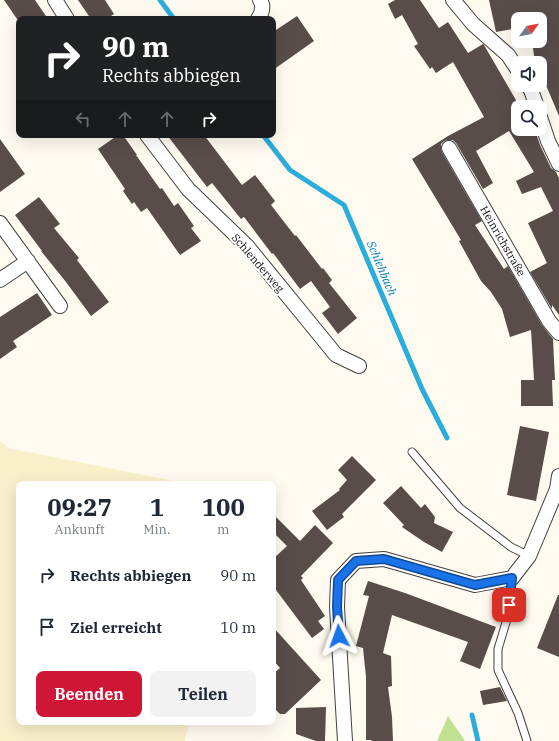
<!DOCTYPE html>
<html lang="de">
<head>
<meta charset="utf-8">
<style>
  :root { --surface:#fff; --page:#f2f2f3; --text:#1f2937; --muted:#747a83; --accent:#ce1636 }
  body { margin:0; font-family:"IBM Plex Serif",serif; background:var(--page); color:var(--text); height:100vh; display:flex; flex-direction:column; font-size:15px; white-space:nowrap }
  * { box-sizing:border-box; margin:0 }
  p { font-size:13px; color:var(--muted) }
  .icon { flex:none; width:22px; height:22px; fill:none; stroke:currentColor; stroke-width:2; stroke-linecap:round; stroke-linejoin:round }
  .map { position:relative; flex:1; overflow:hidden }
  .sheet { position:absolute; left:16px; top:481px; width:260px; height:244px; display:flex; flex-direction:column; background:var(--surface); border-radius:8px; box-shadow:0 4px 16px #0002 }
  .sheet>* { flex:none }
  .hud { position:absolute; left:16px; top:16px; width:260px; height:122px; border-radius:8px; box-shadow:0 4px 16px #0002; background:#202124; color:#fff; overflow:hidden }
  .needle { width:26px; rotate:57deg }
  .fabs { position:absolute; left:511px; top:12px; display:grid; gap:8px }
  .fabs a { display:grid; place-items:center; width:36px; height:36px; border-radius:8px; background:var(--surface); box-shadow:0 4px 16px #0002; font-size:20px }
  .pin { position:absolute; display:grid; place-items:center; width:34px; height:34px; color:#fff; margin:-17px; border-radius:8px; box-shadow:0 2px 6px #0006 }
  .me { position:absolute; width:44px; margin:-22px; rotate:356deg; stroke-linejoin:round; filter:drop-shadow(0 0 3px #0008) }
  .turn { display:flex; align-items:center; gap:14px; height:84px; padding:0 20px; font-size:18px }
  .turn .icon { width:52px; height:52px; stroke-width:2.5 }
  .turn b { display:block; font-size:28px; line-height:34px }
  .lanes { display:flex; align-items:center; height:38px; padding:0 20px; background:#0003; justify-content:center; gap:20px; direction:ltr }
  .lanes .off { opacity:.35 }
  .eta { display:flex; justify-content:space-evenly; align-items:center; height:68px; text-align:center }
  .eta b { font-size:24px; font-weight:800; line-height:28px }
  .button { display:flex; gap:8px; margin-top:auto; padding:8px 20px }
  .button a { flex:1; height:46px; border-radius:8px; background:var(--accent); color:#fff; font-size:16px; font-weight:800; line-height:46px; text-align:center }
  .button a+a { background:var(--page); color:var(--text) }
  ul { padding:0; list-style:none }
  li { display:flex; align-items:center; gap:12px; height:52px; padding:0 20px }
  li div { flex:1 }
  li b { display:block; font-size:15px }
  li em { font-style:normal }
  .map>svg:first-child { display:block }
  .farmland { fill:#f9efcb }
  .forest { fill:#bfe191 }
  .lines { fill:none; stroke-linecap:round; stroke-linejoin:round }
  .stream { stroke:#2baddc; stroke-width:5 }
  .building { fill:#584d49 }
  .lane-casing { stroke:#414141; stroke-width:9 }
  .street-casing { stroke:#414141; stroke-width:16 }
  .lane { stroke:#fff; stroke-width:7 }
  .street { stroke:#fff; stroke-width:14 }
  .route-casing { stroke:#114b97; stroke-width:10 }
  .route { stroke:#1a73e8; stroke-width:7 }
  .labels { text-anchor:middle; dominant-baseline:central; stroke-width:4; stroke-linejoin:round; paint-order:stroke }
  .street-label { font-size:11px; fill:#0e0e0e; stroke:#fff }
  .water-label { font-size:12px; font-style:italic; fill:#097bae; stroke:#fff }
</style>
</head>
<body>
<div class="map">
<svg width="559" height="741" viewBox="0 0 559 741">
  <rect width="100%" height="100%" fill="#fffaef"/>
  <path class="farmland" d="M0,441L8,448L189,484H19V722H189L185,741H0Z"/>
  <path class="forest" d="M448,716L465,741H437Z"/>
  <g class="lines">
    <path class="stream" d="M160,0L174,19
      M263,135L290,170L344,205L422,389L447,438
      M472,715L478,741"/>
  </g>
  <path class="building" d="M4,0H35L48,19H17Z
    M78,0H105L114,14L106,19H91Z
    M395,0H420L439,28L448,22L468,53L483,44L484,45L520,107H518V129H533L537,136L540,145L551,168L556,172L559,178V315L552,305V309L530,272L547,263L528,223L553,211L541,187L522,194L516,181L534,172L509,131L476,151L493,183L483,189L456,143L453,140H449L444,141L441,144V148L442,152L482,221L475,225L504,269L508,266L542,325L553,339L555,380H552L553,406H521V380H534L531,330L510,337L502,309L491,292L481,281L459,241L461,240L412,159L448,136L484,117L453,62L436,73L432,67L430,69L414,46L418,44L402,15L395,19L388,4Z
    M489,0H559V116L540,71V63H535L532,41H540V19H518V28L496,32Z
    M297,16L314,41L273,70V32Z
    M118,135H123L137,155H136L160,189L162,188L174,206L178,203L194,226L191,228L201,241L180,255L147,208L141,212L134,202L132,204L123,191L125,189L98,149Z
    M167,135H204L242,185L255,175L275,201L271,205L295,236L296,235L322,269L323,268L332,280L329,283L357,318L338,334L322,313L330,307L311,281L300,289L273,253L272,254L244,217L241,219L212,183L207,187Z
    M0,139L25,174L0,192Z
    M39,197L60,224L54,228L79,258L77,260L109,302L91,316L66,282L41,251H42L15,215Z
    M37,293L52,315L13,341L17,347L0,359V317Z
    M520,426L549,432L536,501L507,495Z
    M352,456L376,480L342,514L344,517L327,530L312,511L340,490L339,489L347,480L338,470Z
    M401,486L421,508L425,504L435,517L434,523L453,532L442,552L424,542L402,527L404,525L383,503Z
    M273,514L300,541L315,525L333,543L301,576L303,578L301,580L325,616L318,621L324,629L312,638L273,586V559L287,546L273,532Z
    M368,581L405,593L496,627L480,669L460,661L468,642L392,615L383,653L391,656L392,686L388,687L392,717L393,741H371L372,740H366V677L363,648L356,646L369,596L363,595Z
    M558,595H559V657L537,648Z
    M273,627L321,680L285,714H280L273,707V674L280,668L273,660Z
    M500,687L507,701L483,705L480,691Z
    M326,707L325,741H316L296,734V708Z"/>
  <g class="lines">
    <defs>
      <path id="lane" d="M412,452L460,508L511,547L529,556
        M512,578L507,619L498,649V670L518,713L527,741"/>
      <path id="street" d="M55,0L67,19
        M453,0L473,24L508,55L518,70
        M258,19C262,13 264,6 260,0
        M527,85L531,90L537,107
        M540,117L548,141L559,164
        M147,135L188,189L247,246L336,355L359,366
        M449,148L549,321L559,333
        M0,223L60,306
        M0,280L28,261
        M345,741L337,607L338,580L356,561L384,559L475,585L512,578L529,556L557,489L559,476"/>
    </defs>
    <use href="#lane" class="lane-casing"/>
    <use href="#street" class="street-casing"/>
    <use href="#lane" class="lane"/>
    <use href="#street" class="street"/>
  </g>
  <g class="lines">
    <defs>
      <path id="route" d="M339,636L337,607L338,580L356,561L384,559L475,585L512,578L509,605"/>
    </defs>
    <use href="#route" class="route-casing"/>
    <use href="#route" class="route"/>
  </g>
  <g class="labels">
    <g class="street-label">
      <text transform="translate(503 241) rotate(60)">Heinrichstraße</text>
      <text transform="translate(258 263) rotate(49)">Schlenderweg</text>
    </g>
    <g class="water-label">
      <text transform="translate(382 268) rotate(67)">Schlehbach</text>
    </g>
  </g>
</svg>
<div class="fabs">
<a><svg class="needle" viewBox="-14 -14 28 28"><path d="M0-13l5 13h-10z" fill="#e53935"/><path d="M0 13l5-13h-10z" fill="#747a83"/></svg></a>
<a><svg class="icon" aria-label="sound" viewBox="0 0 24 24"><path d="M4 9h4l5-4v14l-5-4H4zM17 9q2 3 0 6"/></svg></a>
<a><svg class="icon" aria-label="search" viewBox="0 0 24 24"><circle cx="10" cy="10" r="6"/><path d="M15 15l6 6"/></svg></a>
</div>
<div class="pin" style="left:509px;top:605px;background:#d93025"><svg class="icon" aria-label="arrive" viewBox="0 0 24 24"><path d="M6 21V4h12l-3 4 3 4H6"/></svg></div>
<svg class="me" style="left:339px;top:636px" viewBox="-20 -20 40 40"><path d="M0-17L14 15 0 8-14 15z" fill="#1a73e8" stroke="#fff" stroke-width="4"/></svg>
<div class="hud">
<div class="turn"><svg class="icon" aria-label="right" viewBox="0 0 24 24"><path d="M7 20v-9h11M14 6l5 5-5 5"/></svg><div><b>90 m</b>Rechts abbiegen</div></div>
<div class="lanes"><svg class="icon off" aria-label="left" viewBox="0 0 24 24"><path d="M17 20v-9H6M10 6l-5 5 5 5"/></svg><svg class="icon off" aria-label="ahead" viewBox="0 0 24 24"><path d="M12 20V5M6 11l6-6 6 6"/></svg><svg class="icon off" aria-label="ahead" viewBox="0 0 24 24"><path d="M12 20V5M6 11l6-6 6 6"/></svg><svg class="icon" aria-label="right" viewBox="0 0 24 24"><path d="M7 20v-9h11M14 6l5 5-5 5"/></svg></div>
</div>
<section class="sheet">
<div class="eta">
<div><b>09:27</b><p>Ankunft</p></div>
<div><b>1</b><p>Min.</p></div>
<div><b>100</b><p>m</p></div>
</div>
<ul>
<li><svg class="icon" aria-label="right" viewBox="0 0 24 24"><path d="M7 20v-9h11M14 6l5 5-5 5"/></svg><div><b>Rechts abbiegen</b></div><em>90 m</em></li>
<li><svg class="icon" aria-label="arrive" viewBox="0 0 24 24"><path d="M6 21V4h12l-3 4 3 4H6"/></svg><div><b>Ziel erreicht</b></div><em>10 m</em></li>
</ul>
<div class="button"><a>Beenden</a><a>Teilen</a></div>
</section>
</div>
</body>
</html>
